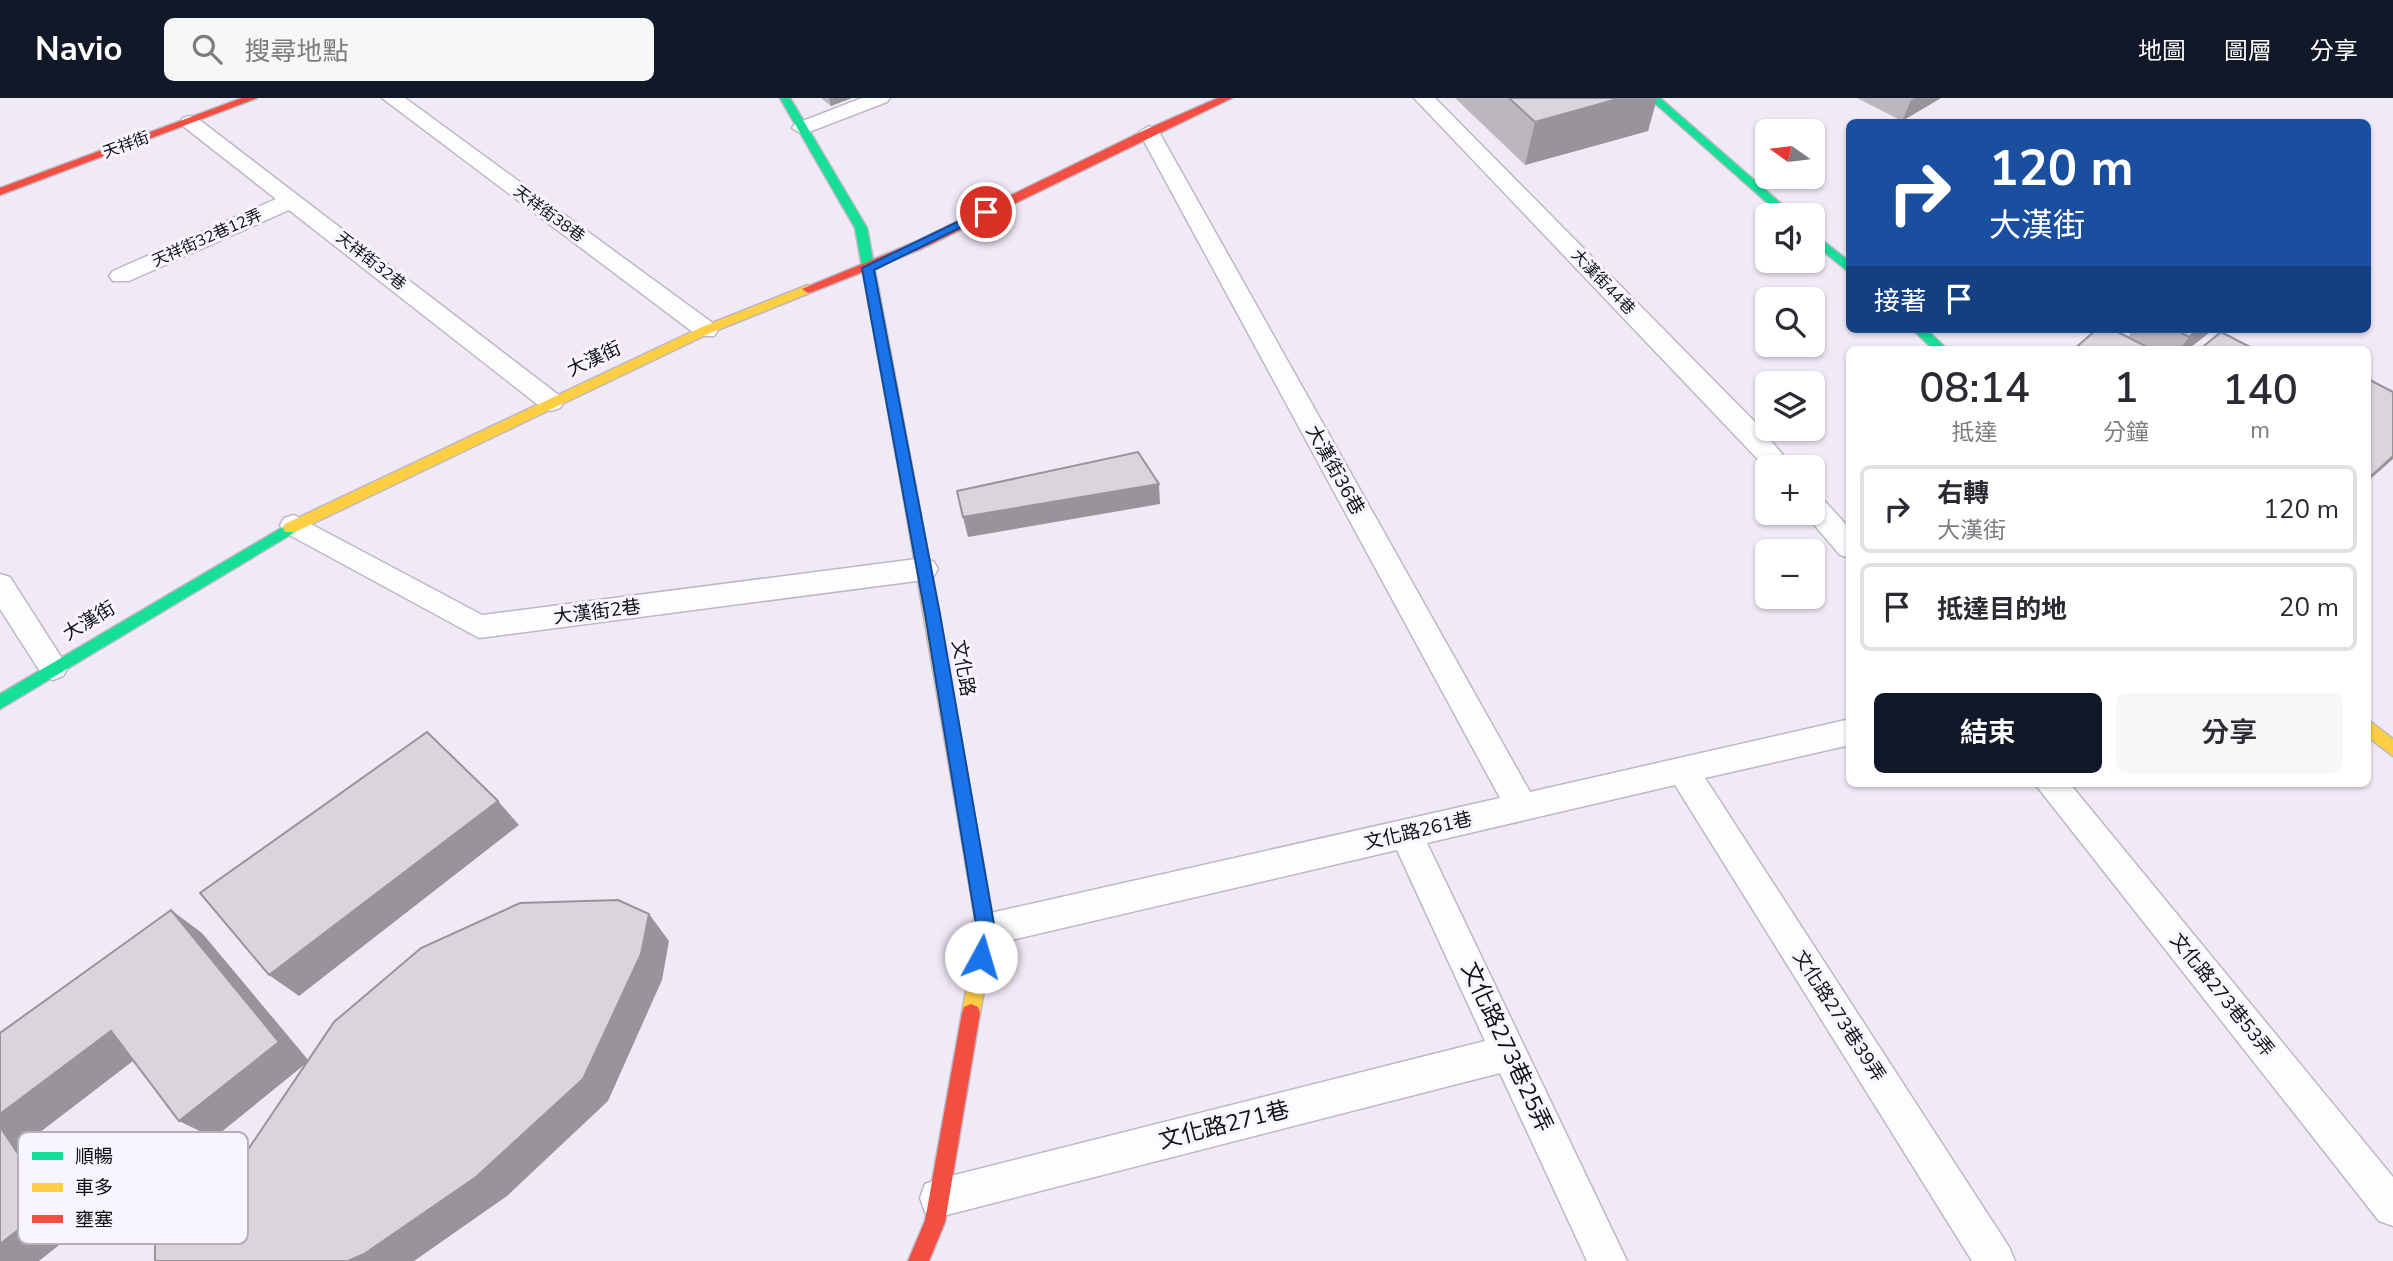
<!DOCTYPE html>
<html lang="zh-TW">
<head>
<meta charset="utf-8">
<style>
  :root { --surface:#fff; --page:#f7f7f7; --text:#2b2b33; --muted:#7c7c81; --line:#e1e1e2; --accent:#111827 }
  body { margin:0; font-family:"Nunito Sans","Noto Sans TC",sans-serif; background:var(--page); color:var(--text); height:100vh; display:flex; flex-direction:column; font-size:26px; white-space:nowrap }
  * { box-sizing:border-box; margin:0 }
  p { font-size:23px; color:var(--muted) }
  .icon { flex:none; width:38px; height:38px; fill:none; stroke:currentColor; stroke-width:2; stroke-linecap:round; stroke-linejoin:round }
  .map { position:relative; flex:1; overflow:hidden }
  .details { position:absolute; left:1846px; top:248px; width:525px; height:441px; display:flex; flex-direction:column; background:var(--surface); border-radius:10px; box-shadow:0 2px 5px #0004 }
  .details>* { flex:none }
  .guide { position:absolute; left:1846px; top:21px; width:525px; height:214px; border-radius:10px; box-shadow:0 2px 5px #0004; background:#1a4fa0; color:#fff; overflow:hidden }
  .needle { width:46px; rotate:284deg }
  .buttons { position:absolute; left:1755px; top:21px; display:grid; gap:14px }
  .buttons a { display:grid; place-items:center; width:70px; height:70px; border-radius:10px; background:var(--surface); box-shadow:0 2px 5px #0004; font-size:35px }
  .pin { position:absolute; display:grid; place-items:center; width:60px; height:60px; color:#fff; margin:-30px; border:4px solid #fff; border-radius:50%; box-shadow:0 2px 7px #0007 }
  .me { position:absolute; width:77px; margin:-38px; rotate:6deg; stroke-linejoin:round; filter:drop-shadow(0 0 5px #0008) }
  .turn { display:flex; align-items:center; gap:24px; height:147px; padding:0 28px; font-size:32px }
  .turn .icon { width:91px; height:91px; stroke-width:2.5 }
  .turn b { display:block; font-size:49px; line-height:60px }
  .then { display:flex; align-items:center; height:66px; padding:0 28px; background:#0003; gap:14px; font-size:26px }
  .eta { display:flex; justify-content:space-evenly; align-items:center; height:119px; text-align:center }
  .eta b { font-size:42px; font-weight:600; line-height:49px }
  .action { display:flex; gap:14px; margin-top:auto; padding:14px 28px }
  .action a { flex:1; height:80px; border-radius:10px; background:var(--accent); color:#fff; font-size:28px; font-weight:600; line-height:80px; text-align:center }
  .action a+a { background:var(--page); color:var(--text) }
  ul { padding:0; list-style:none }
  li { display:flex; align-items:center; gap:21px; height:88px; margin:0 14px 10px; padding:0 14px; border:4px solid var(--line); border-radius:10px }
  li div { flex:1 }
  li b { display:block; font-size:26px }
  li em { font-style:normal }
  header { display:flex; align-items:center; gap:42px; box-sizing:border-box; height:98px; padding:0 35px; background:var(--accent); color:#fff }
  header strong { font-size:33px }
  nav { display:flex; gap:38px; margin-inline-start:auto; font-size:24px }
  .search { width:490px; height:63px; background:var(--page); display:flex; align-items:center; gap:18px; box-sizing:border-box; padding:0 24px; border-radius:10px; color:var(--muted); font-size:26px }
  .map>svg:first-child { display:block }
  .lines { fill:none; stroke-linecap:round; stroke-linejoin:round }
  .lane-casing { stroke:#bdb8c3; stroke-width:3 }
  .fast-casing { stroke:#bdb8c3; stroke-width:3 }
  .slow-casing { stroke:#bdb8c3; stroke-width:3 }
  .jam-casing { stroke:#bdb8c3; stroke-width:3 }
  .lane { fill:#fdfcfe; fill-rule:evenodd }
  .fast { fill:#16e098; fill-rule:evenodd }
  .slow { fill:#ffcf43; fill-rule:evenodd }
  .jam { fill:#f24e42; fill-rule:evenodd }
  .wall { fill:#bcb6bd }
  .shaded-wall { fill:#99949a }
  .building { fill:#dbd4dc; stroke:#99949a; stroke-width:2 }
  .route { fill:#1a73e8; stroke:#114b97; stroke-width:2 }
  .labels { text-anchor:middle; dominant-baseline:central; stroke-width:6; stroke-linejoin:round; paint-order:stroke }
  .far-street-label { font-size:16px; fill:#130f17; stroke:#f9f5ff }
  .street-label { font-size:19px; fill:#130f17; stroke:#f9f5ff }
  .near-street-label { font-size:23px; fill:#130f17; stroke:#f9f5ff }
  .key { fill:#f9f5ff; stroke:#b4b0b9; stroke-width:2 }
  .key-label { font-size:19px; fill:#130f17 }
</style>
</head>
<body>
<header>
<strong>Navio</strong>
<div class="search"><svg class="icon" aria-label="search" viewBox="0 0 24 24"><circle cx="10" cy="10" r="6"/><path d="M15 15l6 6"/></svg>搜尋地點</div>
<nav><a>地圖</a><a>圖層</a><a>分享</a></nav>
</header>
<div class="map">
<svg width="2393" height="1163" viewBox="0 0 2393 1163">
  <rect width="100%" height="100%" fill="#f0eaf7"/>
  <g class="lines">
    <defs>
      <path id="lane" d="M382,0H405L714,226L718,232L714,238H698Z
        M862,0H890L887,4L809,34L802,36L792,30L795,26Z
        M1414,0H1435L1756,325L1793,369H1768V372Z
        M190,18L197,20L560,298L564,304L560,310L551,313L542,310L289,112L129,183H113L109,178L113,173L276,101L183,28L180,24L183,20Z
        M1149,28L1159,34L1530,694L1850,621V647L1705,680L2009,1149L2015,1163H1972L1675,687L1427,745L1627,1163H1587L1500,975L939,1119L925,1114L920,1100L925,1086L939,1081L1485,943L1397,752L986,848L974,843L969,832L974,821L986,816L1500,700L1139,34Z
        M1813,397L1822,400L1850,431V460L1840,457L1804,415H1813Z
        M294,417L482,517L924,460L934,464L938,471L934,478L924,482L479,540L284,434L280,427L284,420Z
        M0,476L10,479L63,562L68,570L63,578L53,582L43,578L0,511Z
        M2035,686H2070L2393,1079V1128L2379,1123Z"/>
      <path id="fast" d="M780,0H790L867,130L918,401L916,405H906L904,401L855,130Z
        M1649,0H1660L1794,117H1781Z
        M1813,135L1850,164V175L1813,145Z
        M1912,231H1926L1948,252H1934Z
        M290,425L295,426L297,430L295,434L0,611V596Z"/>
      <path id="slow" d="M808,187L814,191L812,194L710,235L295,434H285L283,430L285,426L702,229Z
        M911,396L918,401L995,832L980,915L978,921L971,924L964,921L962,915L977,832L904,401Z
        M2368,622L2393,641V658L2368,639Z"/>
      <path id="jam" d="M242,0H257L0,97V90Z
        M1218,0H1232L921,151L812,194L808,195L802,191L913,145L1145,32Z
        M971,906L978,909L980,915L945,1124L929,1163H908L925,1123L962,915L964,909Z"/>
    </defs>
    <use href="#lane" class="lane-casing"/>
    <use href="#fast" class="fast-casing"/>
    <use href="#slow" class="slow-casing"/>
    <use href="#jam" class="jam-casing"/>
    <use href="#lane" class="lane"/>
    <use href="#fast" class="fast"/>
    <use href="#slow" class="slow"/>
    <use href="#jam" class="jam"/>
  </g>
  <path class="wall" d="M821,0H852L831,8Z
    M1455,0H1657L1648,33L1525,67Z
    M1857,0H1941L1902,23Z
    M2134,231H2214L2187,252H2073L2128,239Z"/>
  <path class="shaded-wall" d="M829,0H852L831,8Z
    M1621,0H1657L1648,33L1525,67L1535,24Z
    M1915,0H1941L1902,23L1911,2Z
    M2199,231H2214L2187,252H2179L2189,239Z
    M2393,358V361L2368,383V381Z
    M1159,386L1160,406L968,439L963,419Z
    M498,703L519,727L299,898L269,877Z
    M171,812L202,835L309,963L214,1040L179,1023Z
    M649,816L669,843L662,882L608,1003L507,1098L414,1163H348Z
    M111,933L146,953L35,1038L92,1121L39,1163H0V1016Z"/>
  <path class="building" d="M1509,0H1621L1535,24Z
    M2097,231H2112L2153,252H2073Z
    M2174,231H2199L2189,239Z
    M2221,234L2256,252H2199Z
    M2368,281L2393,294V358L2368,381Z
    M1138,354L1159,386L963,419L957,393Z
    M427,634L498,703L269,877L200,795Z
    M618,802L649,816L641,856L583,981L476,1079L364,1156L348,1163H155V1137L204,1146L239,1065L334,924L421,850L520,805Z
    M171,812L279,944L179,1023L111,933L0,1016V935Z
    M0,1029L52,1106L0,1146Z"/>
  <path class="route" d="M982,112L992,114L874,172L940,516L995,832L987,865L981,868L974,865L972,859L977,832L925,516L862,170Z"/>
  <g class="labels">
    <g class="far-street-label">
      <text transform="translate(126 47) rotate(-20)">天祥街</text>
      <text transform="translate(549 116) rotate(36)">天祥街38巷</text>
      <text transform="translate(207 140) rotate(-24)">天祥街32巷12弄</text>
      <text transform="translate(371 163) rotate(38)">天祥街32巷</text>
      <text transform="translate(1603 184) rotate(46)">大漢街44巷</text>
    </g>
    <g class="street-label">
      <text transform="translate(594 261) rotate(-25)">大漢街</text>
      <text transform="translate(1335 372) rotate(61)">大漢街36巷</text>
      <text transform="translate(597 514) rotate(-7)">大漢街2巷</text>
      <text transform="translate(89 523) rotate(-31)">大漢街</text>
      <text transform="translate(963 570) rotate(80)">文化路</text>
      <text transform="translate(1418 733) rotate(-13)">文化路261巷</text>
      <text transform="translate(2222 897) rotate(51)">文化路273巷53弄</text>
      <text transform="translate(1839 918) rotate(57)">文化路273巷39弄</text>
    </g>
    <g class="near-street-label">
      <text transform="translate(1507 949) rotate(65)">文化路273巷25弄</text>
      <text transform="translate(1224 1027) rotate(-14)">文化路271巷</text>
    </g>
  </g>
  <rect x="18" y="1034" width="230" height="112" rx="10" class="key"/>
  <rect x="32" y="1054" width="31" height="8" fill="#16e098"/>
  <rect x="32" y="1085" width="31" height="9" fill="#ffcf43"/>
  <rect x="32" y="1117" width="31" height="8" fill="#f24e42"/>
  <g class="key-label">
    <text x="75" y="1065">順暢</text>
    <text x="75" y="1096">車多</text>
    <text x="75" y="1128">壅塞</text>
  </g>
</svg>
<div class="buttons">
<a><svg class="needle" viewBox="-14 -14 28 28"><path d="M0-13l5 13h-10z" fill="#e53935"/><path d="M0 13l5-13h-10z" fill="#7c7c81"/></svg></a>
<a><svg class="icon" aria-label="sound" viewBox="0 0 24 24"><path d="M4 9h4l5-4v14l-5-4H4zM17 9q2 3 0 6"/></svg></a>
<a><svg class="icon" aria-label="search" viewBox="0 0 24 24"><circle cx="10" cy="10" r="6"/><path d="M15 15l6 6"/></svg></a>
<a><svg class="icon" aria-label="layers" viewBox="0 0 24 24"><path d="M12 4l9 5-9 5-9-5zM3 14l9 5 9-5"/></svg></a>
<a>+</a>
<a>−</a>
</div>
<div class="pin" style="left:986px;top:114px;background:#d93025"><svg class="icon" aria-label="arrive" viewBox="0 0 24 24"><path d="M6 21V4h12l-3 4 3 4H6"/></svg></div>
<svg class="me" style="left:981px;top:859px" viewBox="-20 -20 40 40"><circle r="19" fill="#fff"/><path d="M0-13L10 11 0 6-10 11z" fill="#1a73e8"/></svg>
<div class="guide">
<div class="turn"><svg class="icon" aria-label="right" viewBox="0 0 24 24"><path d="M7 20v-9h11M14 6l5 5-5 5"/></svg><div><b>120 m</b>大漢街</div></div>
<div class="then">接著<svg class="icon" aria-label="arrive" viewBox="0 0 24 24"><path d="M6 21V4h12l-3 4 3 4H6"/></svg></div>
</div>
<section class="details">
<div class="eta">
<div><b>08:14</b><p>抵達</p></div>
<div><b>1</b><p>分鐘</p></div>
<div><b>140</b><p>m</p></div>
</div>
<ul>
<li><svg class="icon" aria-label="right" viewBox="0 0 24 24"><path d="M7 20v-9h11M14 6l5 5-5 5"/></svg><div><b>右轉</b><p>大漢街</p></div><em>120 m</em></li>
<li><svg class="icon" aria-label="arrive" viewBox="0 0 24 24"><path d="M6 21V4h12l-3 4 3 4H6"/></svg><div><b>抵達目的地</b></div><em>20 m</em></li>
</ul>
<div class="action"><a>結束</a><a>分享</a></div>
</section>
</div>
</body>
</html>
